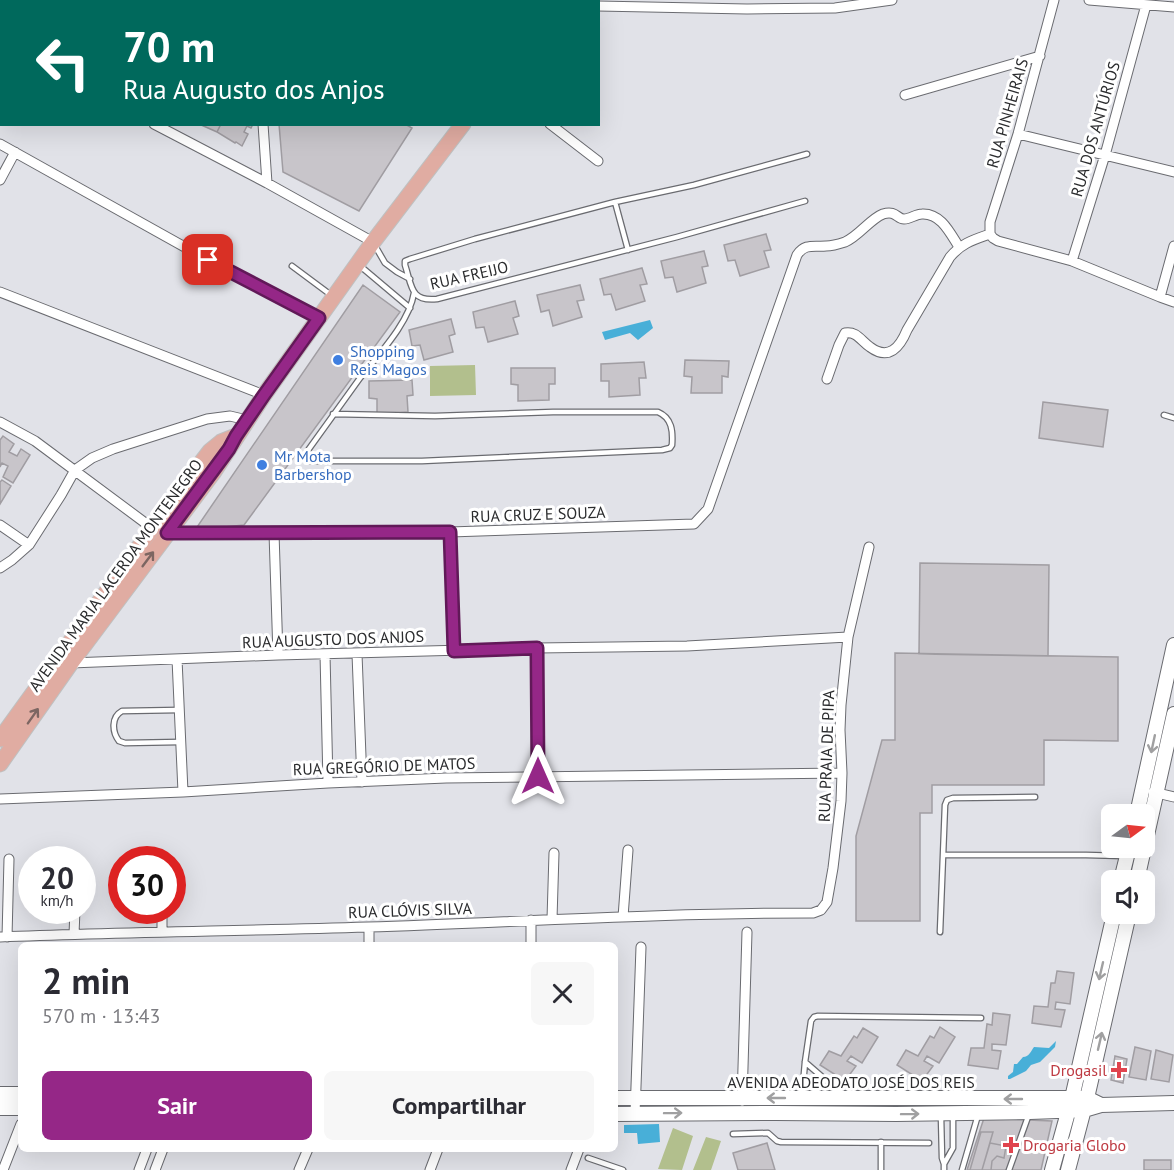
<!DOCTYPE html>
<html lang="pt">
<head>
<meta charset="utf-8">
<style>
  :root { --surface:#fff; --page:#f7f7f7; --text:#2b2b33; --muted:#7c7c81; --accent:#952787 }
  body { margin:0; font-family:"PT Sans",sans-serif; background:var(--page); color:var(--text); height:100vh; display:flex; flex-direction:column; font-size:22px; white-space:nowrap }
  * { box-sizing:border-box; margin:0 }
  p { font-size:20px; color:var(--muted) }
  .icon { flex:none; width:33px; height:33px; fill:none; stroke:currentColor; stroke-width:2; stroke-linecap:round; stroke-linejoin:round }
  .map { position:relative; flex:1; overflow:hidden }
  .details { position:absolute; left:18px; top:942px; width:600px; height:210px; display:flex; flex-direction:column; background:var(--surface); border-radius:9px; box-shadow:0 6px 24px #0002 }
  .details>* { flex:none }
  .guide { position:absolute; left:0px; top:0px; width:600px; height:126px; box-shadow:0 6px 24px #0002; background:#00695c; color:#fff; overflow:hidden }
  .needle { width:39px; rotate:75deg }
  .buttons { position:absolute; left:1101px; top:804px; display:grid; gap:12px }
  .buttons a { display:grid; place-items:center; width:54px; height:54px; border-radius:9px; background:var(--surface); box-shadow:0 6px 24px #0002; font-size:30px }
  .speed { position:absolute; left:18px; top:846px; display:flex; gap:12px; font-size:30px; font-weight:700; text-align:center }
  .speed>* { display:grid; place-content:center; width:78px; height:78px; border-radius:50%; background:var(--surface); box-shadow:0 6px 24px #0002; line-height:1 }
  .speed small { font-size:15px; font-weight:400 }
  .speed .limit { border:9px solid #d22; background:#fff; color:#111 }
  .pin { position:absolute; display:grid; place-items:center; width:51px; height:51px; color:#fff; margin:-26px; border-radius:12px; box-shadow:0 3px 9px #0006 }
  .me { position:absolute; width:66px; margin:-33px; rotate:0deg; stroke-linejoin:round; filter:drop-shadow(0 0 4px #0008) }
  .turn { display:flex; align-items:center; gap:21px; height:126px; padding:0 24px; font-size:27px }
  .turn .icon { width:78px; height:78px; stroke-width:2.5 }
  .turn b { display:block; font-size:42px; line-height:51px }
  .round { display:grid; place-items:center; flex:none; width:63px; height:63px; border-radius:9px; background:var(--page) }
  .summary { display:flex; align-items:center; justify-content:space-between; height:102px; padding:0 24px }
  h1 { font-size:36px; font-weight:700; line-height:45px }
  .primary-button { display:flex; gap:12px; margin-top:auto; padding:12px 24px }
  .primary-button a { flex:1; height:69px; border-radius:9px; background:var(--accent); color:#fff; font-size:24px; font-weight:700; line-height:69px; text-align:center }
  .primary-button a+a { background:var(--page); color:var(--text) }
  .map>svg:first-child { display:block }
  .green { fill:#b2bf8d }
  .water { fill:#48afd8 }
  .building { fill:#c8c5ca; stroke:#a09da2; stroke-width:1.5 }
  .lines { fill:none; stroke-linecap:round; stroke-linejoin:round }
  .lane-casing { stroke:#6a6b70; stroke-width:7 }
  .street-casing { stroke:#6a6b70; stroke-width:11 }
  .secondary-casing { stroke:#6a6b70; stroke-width:16 }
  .primary-casing { stroke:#bfc0c0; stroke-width:17 }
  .lane { stroke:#fff; stroke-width:4.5 }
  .street { stroke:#fff; stroke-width:9 }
  .secondary { stroke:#fff; stroke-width:14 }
  .primary { stroke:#e0aca2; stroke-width:15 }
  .oneway { stroke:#7c6662 }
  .oneway2 { stroke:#a0a0a1 }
  .route-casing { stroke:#611958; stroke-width:15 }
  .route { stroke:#952787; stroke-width:10 }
  .shop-dot { fill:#3f7fe0; stroke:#fff; stroke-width:2 }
  .health-dot { fill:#e0444e; stroke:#fff; stroke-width:2 }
  .labels { text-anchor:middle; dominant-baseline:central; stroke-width:6; stroke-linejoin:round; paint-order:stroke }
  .street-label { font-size:16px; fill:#2b2c2e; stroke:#fff }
  .shop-label { font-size:16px; fill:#366cbe; stroke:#fff; text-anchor:start }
  .health-label { font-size:16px; fill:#be3a42; stroke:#fff; text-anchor:end }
</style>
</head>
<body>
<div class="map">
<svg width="1174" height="1170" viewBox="0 0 1174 1170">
  <rect width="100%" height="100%" fill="#e1e2e8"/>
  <path class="green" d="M475,365L476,395L430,396V366Z
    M673,1128L693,1136L682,1170L658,1169Z
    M706,1137L721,1141L711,1170H693Z"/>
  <path class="water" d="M650,320L653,328L638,340L630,333L605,340L602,332Z
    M1056,1041L1055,1047L1040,1062L1031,1065L1026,1071L1010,1079H1008V1076L1013,1072L1014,1064H1017L1023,1057C1029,1057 1031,1051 1034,1047L1049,1048Z
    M659,1124L660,1142L638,1144L637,1133H624V1125Z"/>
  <path class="building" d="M112,0H139L138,2H112Z
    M304,0H477L479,2H303Z
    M199,124H221L217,132Z
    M221,124H253L251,128L247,126L244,132L248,134L242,146L236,142L235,143L217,132Z
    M279,124H405L412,128L359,211L283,172Z
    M766,234L771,250L764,251L769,267L740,276L735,260L728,261L724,245Z
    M704,251L708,266L702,267L706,283L677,292L673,277L665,278L661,261Z
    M642,268L647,284L640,285L645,301L616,310L611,294L604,295L600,279Z
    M363,285L400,312L244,525L195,530Z
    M580,285L584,300L577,301L582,317L553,326L549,310L541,312L537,295Z
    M515,301L519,316L513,318L518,334L488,342L484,327L476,328L473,312Z
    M451,319L455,334L449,336L453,352L424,360L420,345L412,346L409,330Z
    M685,360L729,361L728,377L722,376V393H691L692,377L684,376Z
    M644,362L646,378H639L640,395L609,397V381H601V364Z
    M511,368H555V384H549V400L518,401V385L511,384Z
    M412,380L413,395L407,396L408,412L377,415V399L369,398V381Z
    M1043,402L1108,410L1103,447L1039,438Z
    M3,436L14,444L9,452L17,456L21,449L30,455L13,483L3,477L8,466L2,463L0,467V440Z
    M2,480L11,486L0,504V482Z
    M920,563L1049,565L1048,656L919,654Z
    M895,653L1118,657V741L1044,740V785H932V813H920V921H856V836L882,740H895Z
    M1057,971L1074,973L1070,1004L1056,1002L1055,1009L1065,1010L1061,1027L1032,1023L1034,1006L1048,1007L1051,983H1055Z
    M993,1013L1010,1015L1006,1045L992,1044V1050L1001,1051L998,1069L968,1065L971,1048H984L987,1024L992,1025Z
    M940,1027L955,1037L939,1063L927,1056L924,1061L933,1066L922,1081L897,1065L906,1050L918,1056L930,1036L934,1038Z
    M863,1028L878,1037L862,1063L851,1056L847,1061L856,1066L845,1081L820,1065L829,1051L841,1056L854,1036L857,1038Z
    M1135,1047L1151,1051L1146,1080L1129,1077Z
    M1156,1050L1173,1055L1169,1082L1151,1079Z
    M1115,1056L1127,1059L1123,1083L1111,1080Z
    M984,1118L1052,1121L1041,1170H967Z
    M981,1132H993L982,1170H970Z
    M767,1143L775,1170H738L733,1153Z
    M990,1143L1006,1146L1004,1158L997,1156L992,1161L991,1170H982Z
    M1144,1160H1171V1170H1144Z"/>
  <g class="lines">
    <defs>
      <path id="lane" d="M516,2L517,0
        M805,201L677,237L437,299C410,302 412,286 405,265V261L410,259L475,239L615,202L694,185L807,154
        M615,202L628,250
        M374,244L385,263L397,272L410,279
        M359,265L410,308
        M292,266L331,295
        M333,414L435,416L553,412H658C672,418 673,431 672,445L670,448L662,450L422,461H309L306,457V453C324,428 342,403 360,378C379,354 409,323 414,293
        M1164,415L1174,418
        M179,710L122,711C111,717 112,732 119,741L125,743L180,742
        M943,855H1086L1124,856
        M940,932L945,805L947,800L953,798L1035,797
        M805,1062L843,1095
        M802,1096L805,1062L811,1021L814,1017L818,1016L981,1018
        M941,1116L942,1158L944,1164
        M733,1134L768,1133L777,1141L781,1142L929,1143
        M588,1158L623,1170
        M881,1170V1142
        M944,1170V1164L953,1148V1116
        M962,1170L978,1115
        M1009,1170L1029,1114"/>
      <path id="street" d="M165,0V2
        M255,0L256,2
        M1089,0L1174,7
        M598,6L747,9L835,8L892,0
        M0,42L2,43
        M905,95L1040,56
        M154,124L267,183L373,242
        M263,124L267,183
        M550,124L598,161
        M1018,134L1174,172
        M0,144L208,260L319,318
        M0,180L15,152
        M990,234V222L1018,134L1054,0
        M990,234L993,238L998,241L1072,261L1160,297L1174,302
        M1072,261L1105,155L1146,5
        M0,292L264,395
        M1160,297L1174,246
        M827,379L839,345L845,333C857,331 861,341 870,347C889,361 900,347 907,330L950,257C962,243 973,240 990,234
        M0,422L35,441L152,528
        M0,525L29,545
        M450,532L454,651
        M167,533L450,532L694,524L708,509L797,255C805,243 814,247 826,246C832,246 839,244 845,242C859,236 870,219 883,214C896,210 897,219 904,219C910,219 916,214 922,214C941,213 950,233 959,247
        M274,533L278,655
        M0,568L12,560L29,545L61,495L75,470L92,458L113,449L207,419L230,416L247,420
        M537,648L538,776
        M325,654L328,783
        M357,654L362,782
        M177,659L183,792
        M71,663L278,655L537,648L687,646L848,637
        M1153,792L1174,797
        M0,799L183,792L328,783L446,778L842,773
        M623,917L628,850
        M552,919L554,853
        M162,932V910
        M74,934L75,910
        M0,937C123,932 245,931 368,927C516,922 664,913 813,913L821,910L827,902L833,868L841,801L842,773L840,730L841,705L848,637L869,547
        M7,937L9,859
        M369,945V927
        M531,945V920
        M742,1101L747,932
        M635,1114L641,947
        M3,1170L21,1124
        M139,1170L147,1149
        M155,1170L163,1149
        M299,1170L308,1149
        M430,1170L438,1149
        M571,1170L579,1149"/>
      <path id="secondary" d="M1137,814L1174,645
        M1121,880L1129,848
        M1137,880L1174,714
        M0,1094H21
        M615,1098H1087L1101,1105
        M0,1108H21
        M615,1114L776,1113L896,1114L1030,1112L1084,1110L1101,1105L1174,1103
        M1052,1170L1072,1098L1114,914
        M1068,1170L1087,1098L1129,914"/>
      <path id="primary" d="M556,2L557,0
        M0,739L178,493L210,451L221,442L236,436
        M0,764L71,663L213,473L264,395L373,242L463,124"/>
    </defs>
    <use href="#lane" class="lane-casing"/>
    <use href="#street" class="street-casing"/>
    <use href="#secondary" class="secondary-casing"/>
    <use href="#primary" class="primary-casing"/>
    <use href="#lane" class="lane"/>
    <use href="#street" class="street"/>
    <use href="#secondary" class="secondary"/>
    <use href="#primary" class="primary"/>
  </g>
  <defs><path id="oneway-shaft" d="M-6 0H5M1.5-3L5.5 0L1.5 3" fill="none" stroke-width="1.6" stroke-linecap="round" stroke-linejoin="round" transform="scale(1.5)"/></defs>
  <g class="oneway">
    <use href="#oneway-shaft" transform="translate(148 559) rotate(-53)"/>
    <use href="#oneway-shaft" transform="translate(33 716) rotate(-55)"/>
  </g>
  <g class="oneway2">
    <use href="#oneway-shaft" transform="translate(1153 744) rotate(102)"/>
    <use href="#oneway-shaft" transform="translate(1101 971) rotate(103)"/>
    <use href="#oneway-shaft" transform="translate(1100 1041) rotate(-77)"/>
    <use href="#oneway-shaft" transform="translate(776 1098) rotate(-180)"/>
    <use href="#oneway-shaft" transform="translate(1013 1099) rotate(180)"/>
    <use href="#oneway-shaft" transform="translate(673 1113) rotate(-1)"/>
    <use href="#oneway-shaft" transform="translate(910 1114) rotate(-1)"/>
  </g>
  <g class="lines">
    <defs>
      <path id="route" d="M208,260L319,318L264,395L236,436L229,449L167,533L450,532L454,651L537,648L538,776"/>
    </defs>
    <use href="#route" class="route-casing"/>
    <use href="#route" class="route"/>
  </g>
  <g class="shop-dot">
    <circle cx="338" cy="360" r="6"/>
    <circle cx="262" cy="465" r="6"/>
  </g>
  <g class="health-dot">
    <path d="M1116 1061h6v6h6v6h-6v6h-6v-6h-6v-6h6z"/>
    <path d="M1008 1136h6v6h6v6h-6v6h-6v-6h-6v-6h6z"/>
  </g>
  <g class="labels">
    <g class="street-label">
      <text transform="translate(1007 113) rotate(-74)">RUA PINHEIRAIS</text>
      <text transform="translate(1095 129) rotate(-74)">RUA DOS ANTÚRIOS</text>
      <text transform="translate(469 275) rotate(-13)">RUA FREIJO</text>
      <text transform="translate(538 514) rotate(-2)">RUA CRUZ E SOUZA</text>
      <text transform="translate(115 575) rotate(-54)">AVENIDA MARIA LACERDA MONTENEGRO</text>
      <text transform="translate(333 639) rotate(-2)">RUA AUGUSTO DOS ANJOS</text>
      <text transform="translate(826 756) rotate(-88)">RUA PRAIA DE PIPA</text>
      <text transform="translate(384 766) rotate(-2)">RUA GREGÓRIO DE MATOS</text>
      <text transform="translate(410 910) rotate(-2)">RUA CLÓVIS SILVA</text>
      <text x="851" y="1082">AVENIDA ADEODATO JOSÉ DOS REIS</text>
    </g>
    <g class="shop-label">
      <text x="350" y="351">Shopping<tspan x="350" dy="18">Reis Magos</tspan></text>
      <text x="274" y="456">Mr Mota<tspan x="274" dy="18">Barbershop</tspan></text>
    </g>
    <g class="health-label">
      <text x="1107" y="1070">Drogasil</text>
      <text x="1023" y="1145" text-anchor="start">Drogaria Globo</text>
    </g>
  </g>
</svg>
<div class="buttons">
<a><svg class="needle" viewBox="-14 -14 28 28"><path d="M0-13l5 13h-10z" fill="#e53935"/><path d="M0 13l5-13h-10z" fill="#7c7c81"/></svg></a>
<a><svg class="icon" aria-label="sound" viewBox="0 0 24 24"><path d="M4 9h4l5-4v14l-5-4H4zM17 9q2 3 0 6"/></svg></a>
</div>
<div class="speed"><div>20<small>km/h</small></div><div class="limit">30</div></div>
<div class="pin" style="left:208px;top:260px;background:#d93025"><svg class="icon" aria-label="arrive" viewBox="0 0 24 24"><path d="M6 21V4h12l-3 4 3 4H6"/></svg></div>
<svg class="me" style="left:538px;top:776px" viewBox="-20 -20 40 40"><path d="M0-17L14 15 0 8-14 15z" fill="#952787" stroke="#fff" stroke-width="4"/></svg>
<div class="guide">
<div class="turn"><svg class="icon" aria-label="left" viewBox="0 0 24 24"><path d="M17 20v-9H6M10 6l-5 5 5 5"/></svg><div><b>70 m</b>Rua Augusto dos Anjos</div></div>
</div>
<section class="details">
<div class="summary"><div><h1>2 min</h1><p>570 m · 13:43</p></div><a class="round"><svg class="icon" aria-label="close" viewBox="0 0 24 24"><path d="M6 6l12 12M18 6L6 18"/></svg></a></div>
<div class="primary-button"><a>Sair</a><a>Compartilhar</a></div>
</section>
</div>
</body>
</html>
